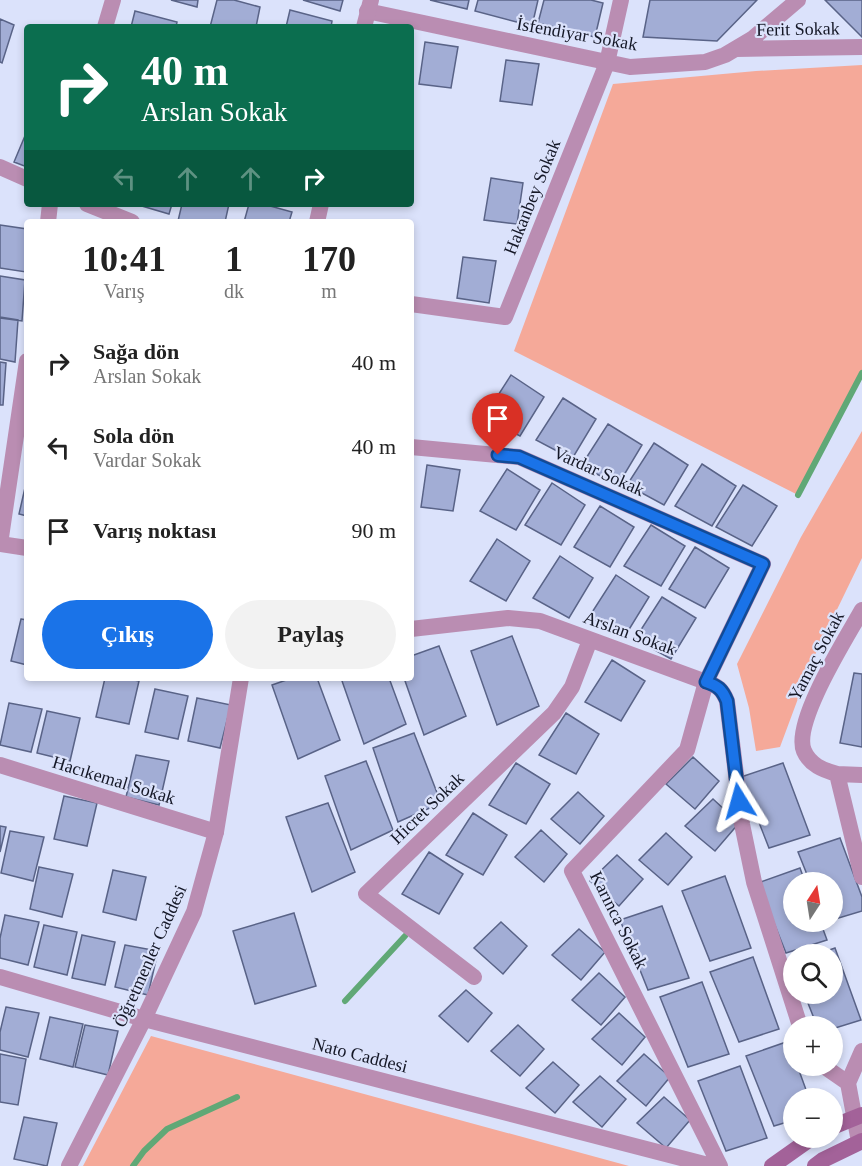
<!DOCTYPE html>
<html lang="tr">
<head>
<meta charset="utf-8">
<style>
  :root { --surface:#fff; --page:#f2f2f2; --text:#222; --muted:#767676; --accent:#1a73e8 }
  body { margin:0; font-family:"Times New Roman",serif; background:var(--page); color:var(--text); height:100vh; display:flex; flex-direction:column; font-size:22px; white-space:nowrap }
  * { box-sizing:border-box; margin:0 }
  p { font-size:20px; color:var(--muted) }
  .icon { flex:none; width:33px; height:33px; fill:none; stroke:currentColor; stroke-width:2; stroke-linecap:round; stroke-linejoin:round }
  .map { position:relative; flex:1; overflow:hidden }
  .side { position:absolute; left:24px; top:219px; width:390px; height:462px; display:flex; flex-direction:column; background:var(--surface); border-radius:6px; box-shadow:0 3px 9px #0003 }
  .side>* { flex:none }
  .banner { position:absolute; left:24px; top:24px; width:390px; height:183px; border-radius:6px; box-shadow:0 3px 9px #0003; background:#0b6e4f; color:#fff; overflow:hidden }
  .needle { width:39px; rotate:12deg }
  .buttons { position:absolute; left:783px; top:872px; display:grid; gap:12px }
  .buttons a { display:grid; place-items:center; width:60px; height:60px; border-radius:50%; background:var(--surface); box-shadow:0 3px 9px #0003; font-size:30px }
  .pin { position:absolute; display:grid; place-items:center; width:51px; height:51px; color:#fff; margin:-62px -26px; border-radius:50% 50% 50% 0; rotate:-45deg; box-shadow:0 0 6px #0007 }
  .pin .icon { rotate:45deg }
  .me { position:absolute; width:66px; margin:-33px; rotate:352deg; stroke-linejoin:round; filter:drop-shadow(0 0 4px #0008) }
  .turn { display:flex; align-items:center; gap:21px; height:126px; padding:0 18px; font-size:27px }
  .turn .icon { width:78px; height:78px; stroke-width:2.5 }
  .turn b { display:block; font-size:42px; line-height:51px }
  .lanes { display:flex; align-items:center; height:57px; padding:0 18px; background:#0003; justify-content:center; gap:30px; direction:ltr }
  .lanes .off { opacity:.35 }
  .eta { display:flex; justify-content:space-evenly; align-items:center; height:102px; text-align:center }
  .eta b { font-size:36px; font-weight:800; line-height:42px }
  .primary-button { display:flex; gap:12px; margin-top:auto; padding:12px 18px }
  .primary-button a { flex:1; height:69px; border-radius:36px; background:var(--accent); color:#fff; font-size:24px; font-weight:800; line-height:69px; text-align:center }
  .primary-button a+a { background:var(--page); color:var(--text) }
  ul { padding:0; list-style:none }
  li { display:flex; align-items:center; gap:18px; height:84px; padding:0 18px }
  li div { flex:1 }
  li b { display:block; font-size:22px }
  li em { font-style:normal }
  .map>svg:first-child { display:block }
  .green { fill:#f5a999 }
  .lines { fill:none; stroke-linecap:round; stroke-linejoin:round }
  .stream { stroke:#60a876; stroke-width:6 }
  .building { fill:#a2add5; stroke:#596387; stroke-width:1.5 }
  .minor { stroke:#ba8db2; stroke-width:16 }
  .tertiary { stroke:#ba8db2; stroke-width:16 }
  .secondary { stroke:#a36299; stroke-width:16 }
  .route-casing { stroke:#114b97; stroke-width:15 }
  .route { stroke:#1a73e8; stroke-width:10 }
  .labels { text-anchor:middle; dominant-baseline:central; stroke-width:4.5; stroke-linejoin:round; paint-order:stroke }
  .street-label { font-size:18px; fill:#141726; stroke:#dbe2fb }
</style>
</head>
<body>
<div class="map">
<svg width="862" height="1166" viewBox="0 0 862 1166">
  <rect width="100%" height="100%" fill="#dbe2fb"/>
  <path class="green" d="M862,65V373L798,495L514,351L613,84L756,71Z
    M862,431V558L812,661L780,747L756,751L749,708L737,664L801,537Z
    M151,1036L629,1166H83Z"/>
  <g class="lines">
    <path class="stream" d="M798,495L862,373
      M345,1001L405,936
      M133,1166L144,1151L167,1129L237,1097"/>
  </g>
  <path class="building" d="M171,0H198L197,7Z
    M217,0H234L260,7L256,27H210Z
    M303,0H343L340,11Z
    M430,0H469L467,9Z
    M478,0H538L532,26L475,11Z
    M544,0H591L603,3L595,37L538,23Z
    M650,0H757L717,41L643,37Z
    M825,0H862V37Z
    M290,10L332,21L331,27H286Z
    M135,11L177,22L176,27H131Z
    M0,19L14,25L2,63L0,62Z
    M425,42L458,47L451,88L419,84Z
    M506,60L539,64L532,105L500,101Z
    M27,131V167L14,162Z
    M491,178L523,183L517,224L484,220Z
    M135,204H172L169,214Z
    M182,204H229L225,222H182L178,221Z
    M249,204H263L292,212L289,222H244Z
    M0,225L27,229L26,272L0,268Z
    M463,257L496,261L489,303L457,298Z
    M0,276L25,280L22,321L0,318Z
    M0,317L18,320L15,362L0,359Z
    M0,362L6,363L3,405H0Z
    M511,375L544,397L520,436L484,417Z
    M563,398L596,419L572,459L536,440Z
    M608,424L642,445L618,485L581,466Z
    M654,443L688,465L664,505L627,485Z
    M702,464L736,486L712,526L675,506Z
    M427,465L460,470L453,511L421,507Z
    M507,469L540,490L516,530L480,511Z
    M27,479V516L19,514Z
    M552,483L585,505L561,545L525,525Z
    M743,485L777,506L752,546L716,527Z
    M600,506L634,527L610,567L574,547Z
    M651,525L685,546L661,586L624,566Z
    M497,539L530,561L506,601L470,581Z
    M695,547L729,568L705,608L669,589Z
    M560,556L593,578L569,618L533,598Z
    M616,575L649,597L625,636L589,617Z
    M662,597L696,618L671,659L635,639Z
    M21,619L27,620V665L11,661Z
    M512,636L539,706L497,725L471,651Z
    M439,646L466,716L424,735L404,678H411V656Z
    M612,660L645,681L621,721L585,702Z
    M854,673L862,674V747L840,743Z
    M105,678H125L139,681L129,724L96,717Z
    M292,678H317L340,740L298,759L272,685Z
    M341,678H389L406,724L364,744Z
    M155,689L188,696L178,739L145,732Z
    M197,698L231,705L220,748L188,741Z
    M9,703L42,709L31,752L0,745Z
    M47,711L80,718L70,761L37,753Z
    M566,713L599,734L576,774L539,755Z
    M414,733L441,803L398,822L373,748Z
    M136,755L169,761L159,805L126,797Z
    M693,757L719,781L695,809L666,784Z
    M366,761L393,830L351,850L325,776Z
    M516,763L550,784L526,824L489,805Z
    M783,763L810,835L769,848L741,777Z
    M578,792L604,816L580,844L551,819Z
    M64,796L97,803L87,846L54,839Z
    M713,799L739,823L715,851L685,826Z
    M328,803L355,872L312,892L286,817Z
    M473,813L507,835L483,875L446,855Z
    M0,826L6,827L0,852Z
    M541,830L567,854L544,882L515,857Z
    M10,831L44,837L33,881L1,873Z
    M666,833L692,857L668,885L639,860Z
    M840,838L862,897V911L832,920V882H810L798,852Z
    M429,852L463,874L439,914L402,894Z
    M617,855L643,879L619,906L590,881Z
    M39,867L73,874L62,917L30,909Z
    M800,868L805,882H794V921H820L827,940L786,953L758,883Z
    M113,870L146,877L136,920L103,912Z
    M725,876L751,948L710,961L682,891Z
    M662,906L689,978L648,990L620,920Z
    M294,913L316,986L255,1004L233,931Z
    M5,915L39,922L28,965L0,958V938Z
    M501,922L527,946L503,974L474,948Z
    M44,925L77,932L67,975L34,967Z
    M579,929L605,952L581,980L552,955Z
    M82,935L115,942L105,985L72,978Z
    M125,945L158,951L148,995L115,987Z
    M835,948L861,1020L832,1029V1026H817L804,993H832V954H818Z
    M753,957L779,1029L739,1042L710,972Z
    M599,973L625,997L601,1025L572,1000Z
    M702,982L729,1054L688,1067L660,997Z
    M466,990L492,1013L468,1042L439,1016Z
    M6,1007L39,1013L28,1057L0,1050V1032Z
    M619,1013L645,1037L622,1065L592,1039Z
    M50,1017L83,1024L73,1067L40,1059Z
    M85,1025L118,1031L108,1075L75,1067Z
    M518,1025L544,1049L520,1076L491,1051Z
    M789,1041L794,1055V1065H797L809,1098H794V1120L774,1126L746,1056Z
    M0,1054L26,1059L18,1105L0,1102Z
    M644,1054L670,1077L646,1106L617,1081Z
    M553,1062L579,1085L555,1113L526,1088Z
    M740,1066L767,1138L726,1151L698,1081Z
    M600,1076L626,1099L602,1127L573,1102Z
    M664,1097L690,1120L666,1148L637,1123Z
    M24,1117L57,1123L47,1166L14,1159Z"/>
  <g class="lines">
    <path class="minor" d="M367,11L630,67L705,62L725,55L752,39L798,0
      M105,27L113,0
      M736,49L862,47
      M0,167L27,179
      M87,204L132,222
      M48,222L50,204
      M411,304L505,317L607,63L621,0
      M411,447L519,457L763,564L706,682L540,621L508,618L411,629
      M0,544L27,361
      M0,544L27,548
      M862,610C847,637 792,723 804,751C810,765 823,770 837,774L862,877
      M0,765L216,832
      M837,774L862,775
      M0,977L144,1019L712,1166
      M474,977L366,894L554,713L572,687L590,640
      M822,1065L848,1083
      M848,1083L859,1142
      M848,1083L862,1051
      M720,1166L572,871L687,750L706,682C718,686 722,689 727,701L742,824L754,882L800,1026"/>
    <path class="tertiary" d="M364,27L371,0
      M317,222L321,204
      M69,1166L144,1019L194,912L216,832L241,678"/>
    <path class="secondary" d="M832,1127L862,1115
      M772,1166L813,1137
      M815,1166L823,1160L862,1141"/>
  </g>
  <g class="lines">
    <defs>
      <path id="route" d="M498,455L519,457L763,564L706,682C718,686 722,689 727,701L739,801"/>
    </defs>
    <use href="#route" class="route-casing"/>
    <use href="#route" class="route"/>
  </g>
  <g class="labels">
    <g class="street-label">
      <text transform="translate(798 29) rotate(-1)">Ferit Sokak</text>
      <text transform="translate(577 34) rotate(10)">İsfendiyar Sokak</text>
      <text transform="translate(532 197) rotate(-68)">Hakanbey Sokak</text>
      <text transform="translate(599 471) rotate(24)">Vardar Sokak</text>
      <text transform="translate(630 633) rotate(20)">Arslan Sokak</text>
      <text transform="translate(816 656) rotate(-62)">Yamaç Sokak</text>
      <text transform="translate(114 780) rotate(17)">Hacıkemal Sokak</text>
      <text transform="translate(427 808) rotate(-44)">Hicret Sokak</text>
      <text transform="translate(619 920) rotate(63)">Karınca Sokak</text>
      <text transform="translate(150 956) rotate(-66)">Öğretmenler Caddesi</text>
      <text transform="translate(360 1055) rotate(14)">Nato Caddesi</text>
    </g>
  </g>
</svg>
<div class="buttons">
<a><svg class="needle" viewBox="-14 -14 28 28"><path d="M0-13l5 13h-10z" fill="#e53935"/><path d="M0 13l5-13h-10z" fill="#767676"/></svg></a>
<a><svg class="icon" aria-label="search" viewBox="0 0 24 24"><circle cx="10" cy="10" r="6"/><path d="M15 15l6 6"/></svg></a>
<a>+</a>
<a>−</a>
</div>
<div class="pin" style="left:498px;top:455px;background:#d93025"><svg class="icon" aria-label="arrive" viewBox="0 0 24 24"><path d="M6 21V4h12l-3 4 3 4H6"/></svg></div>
<svg class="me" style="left:739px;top:801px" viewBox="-20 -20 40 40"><path d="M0-17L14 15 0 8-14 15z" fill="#1a73e8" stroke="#fff" stroke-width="4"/></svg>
<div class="banner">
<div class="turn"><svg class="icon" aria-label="right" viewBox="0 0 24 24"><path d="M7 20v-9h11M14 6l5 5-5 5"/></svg><div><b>40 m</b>Arslan Sokak</div></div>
<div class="lanes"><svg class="icon off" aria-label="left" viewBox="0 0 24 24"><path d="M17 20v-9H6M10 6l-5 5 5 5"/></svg><svg class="icon off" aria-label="ahead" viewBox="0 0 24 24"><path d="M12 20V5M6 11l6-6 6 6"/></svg><svg class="icon off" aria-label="ahead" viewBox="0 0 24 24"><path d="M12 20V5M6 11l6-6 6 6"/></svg><svg class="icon" aria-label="right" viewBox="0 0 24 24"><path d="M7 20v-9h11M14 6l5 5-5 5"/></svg></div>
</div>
<section class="side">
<div class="eta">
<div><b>10:41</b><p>Varış</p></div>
<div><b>1</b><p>dk</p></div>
<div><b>170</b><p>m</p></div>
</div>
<ul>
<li><svg class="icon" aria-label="right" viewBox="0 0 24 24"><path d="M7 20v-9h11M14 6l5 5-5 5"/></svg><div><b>Sağa dön</b><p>Arslan Sokak</p></div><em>40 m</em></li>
<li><svg class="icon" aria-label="left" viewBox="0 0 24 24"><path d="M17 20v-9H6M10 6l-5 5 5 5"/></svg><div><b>Sola dön</b><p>Vardar Sokak</p></div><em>40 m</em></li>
<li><svg class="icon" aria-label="arrive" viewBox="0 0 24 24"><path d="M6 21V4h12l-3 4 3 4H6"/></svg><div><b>Varış noktası</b></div><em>90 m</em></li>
</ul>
<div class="primary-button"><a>Çıkış</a><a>Paylaş</a></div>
</section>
</div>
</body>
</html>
